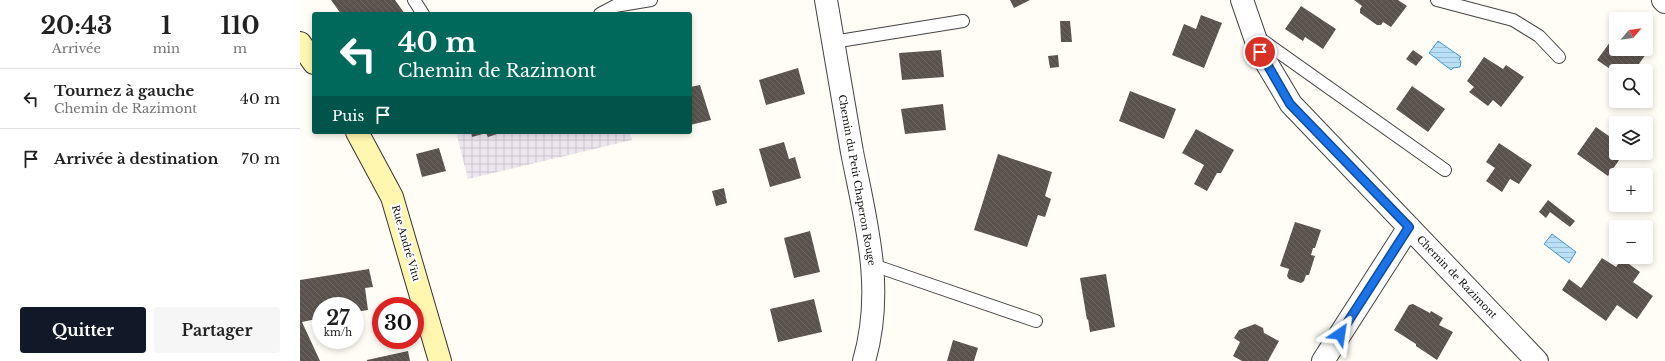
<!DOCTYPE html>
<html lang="fr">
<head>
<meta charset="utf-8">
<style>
  :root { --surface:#fff; --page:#f6f6f6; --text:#222; --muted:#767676; --line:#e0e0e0; --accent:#111827 }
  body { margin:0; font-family:"Libre Baskerville",serif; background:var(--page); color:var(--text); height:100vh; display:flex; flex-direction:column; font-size:15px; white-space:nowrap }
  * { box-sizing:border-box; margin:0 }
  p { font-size:13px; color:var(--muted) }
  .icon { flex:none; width:22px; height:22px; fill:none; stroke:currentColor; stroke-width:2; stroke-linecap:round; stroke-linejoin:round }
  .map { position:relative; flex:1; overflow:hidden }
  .details { display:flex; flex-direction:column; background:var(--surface); width:300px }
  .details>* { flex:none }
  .top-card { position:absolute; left:12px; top:12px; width:380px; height:122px; border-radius:4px; box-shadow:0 2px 6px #0003; background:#00695c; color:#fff; overflow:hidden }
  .needle { width:26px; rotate:62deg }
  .tools { position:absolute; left:1309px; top:12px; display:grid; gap:8px }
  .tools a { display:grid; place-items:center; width:44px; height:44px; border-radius:4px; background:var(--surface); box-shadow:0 2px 6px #0003; font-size:20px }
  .speed { position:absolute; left:12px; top:297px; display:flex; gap:8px; font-size:20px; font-weight:700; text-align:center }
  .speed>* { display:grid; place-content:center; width:52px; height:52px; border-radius:50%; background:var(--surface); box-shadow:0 2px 6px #0003; line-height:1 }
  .speed small { font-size:10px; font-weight:400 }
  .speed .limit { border:6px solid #d22; background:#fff; color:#111 }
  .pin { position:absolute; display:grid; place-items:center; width:34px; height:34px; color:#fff; margin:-17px; border:2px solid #fff; border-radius:50%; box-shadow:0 1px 4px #0007 }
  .me { position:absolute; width:44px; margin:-22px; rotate:32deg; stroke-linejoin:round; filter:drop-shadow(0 0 3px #0008) }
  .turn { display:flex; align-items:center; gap:14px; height:84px; padding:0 20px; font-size:18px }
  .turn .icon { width:52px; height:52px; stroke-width:2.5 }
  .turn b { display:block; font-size:28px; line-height:34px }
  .then { display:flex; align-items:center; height:38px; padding:0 20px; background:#0003; gap:8px; font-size:15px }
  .eta { display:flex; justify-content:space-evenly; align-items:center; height:68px; text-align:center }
  .eta b { font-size:24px; font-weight:800; line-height:28px }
  .cta { display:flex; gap:8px; margin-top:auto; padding:8px 20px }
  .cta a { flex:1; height:46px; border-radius:4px; background:var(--accent); color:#fff; font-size:16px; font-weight:800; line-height:46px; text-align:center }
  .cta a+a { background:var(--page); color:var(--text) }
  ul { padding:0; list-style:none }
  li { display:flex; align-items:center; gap:12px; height:60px; padding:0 20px; border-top:1px solid var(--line) }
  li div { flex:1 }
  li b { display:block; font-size:15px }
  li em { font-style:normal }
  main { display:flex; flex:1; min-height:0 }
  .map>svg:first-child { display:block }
  .industrial { fill:url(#industrial-grid) }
  .water { fill:url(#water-rules); stroke:#3f96cf }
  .building { fill:url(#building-back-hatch) }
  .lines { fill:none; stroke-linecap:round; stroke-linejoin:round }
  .service-casing { stroke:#444; stroke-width:14 }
  .minor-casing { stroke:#444; stroke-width:24 }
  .tertiary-casing { stroke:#444; stroke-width:24 }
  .secondary-casing { stroke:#333; stroke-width:24 }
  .service { stroke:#fff; stroke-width:12 }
  .minor { stroke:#fff; stroke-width:22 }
  .tertiary { stroke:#fff; stroke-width:22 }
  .secondary { stroke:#fff6b0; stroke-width:22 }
  .route-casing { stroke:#114b97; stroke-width:10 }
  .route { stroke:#1a73e8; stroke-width:7 }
  .labels { text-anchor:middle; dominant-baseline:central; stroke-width:4; stroke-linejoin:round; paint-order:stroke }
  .street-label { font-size:10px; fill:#111; stroke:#fff }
</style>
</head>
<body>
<main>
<section class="details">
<div class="eta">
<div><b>20:43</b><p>Arrivée</p></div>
<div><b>1</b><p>min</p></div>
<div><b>110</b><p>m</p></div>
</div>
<ul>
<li><svg class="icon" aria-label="left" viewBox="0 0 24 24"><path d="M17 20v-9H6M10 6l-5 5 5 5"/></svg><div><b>Tournez à gauche</b><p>Chemin de Razimont</p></div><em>40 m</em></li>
<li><svg class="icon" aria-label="arrive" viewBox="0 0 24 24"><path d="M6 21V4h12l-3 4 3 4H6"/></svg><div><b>Arrivée à destination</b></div><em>70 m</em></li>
</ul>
<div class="cta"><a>Quitter</a><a>Partager</a></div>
</section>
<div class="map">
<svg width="1365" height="361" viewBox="0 0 1365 361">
  <defs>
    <pattern id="industrial-grid" width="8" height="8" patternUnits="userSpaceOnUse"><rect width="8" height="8" fill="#eee6ef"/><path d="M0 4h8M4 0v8" fill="none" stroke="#cbc4cc"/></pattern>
    <pattern id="water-rules" width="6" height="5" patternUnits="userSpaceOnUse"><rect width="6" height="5" fill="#b9e0f7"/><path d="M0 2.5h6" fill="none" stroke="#9ebfd3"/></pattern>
    <pattern id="building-back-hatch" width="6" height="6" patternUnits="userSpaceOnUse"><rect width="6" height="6" fill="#5a524d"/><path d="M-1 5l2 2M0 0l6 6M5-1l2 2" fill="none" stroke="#6d6662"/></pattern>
  </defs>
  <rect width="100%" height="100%" fill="#fffdf5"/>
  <path class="industrial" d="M156,132H329L332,140L168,179Z"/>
  <path class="water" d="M1138,41L1161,57L1159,59L1161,62L1160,67L1153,68L1151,70L1129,53Z
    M1252,234L1276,252L1269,263L1244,244Z"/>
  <path class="building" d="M31,0H95L105,14H41Z
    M710,0H730L714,8Z
    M1054,0H1098L1107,6L1091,27L1083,22L1081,25H1077L1060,13V9L1062,6Z
    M1001,6L1036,29L1023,49L1005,37L1003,41L985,29Z
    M901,15L922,23L904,68L872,55L884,24L896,29Z
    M760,21H770L772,42H761Z
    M1316,34V49H1340L1346,54L1334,71H1316V73L1297,60Z
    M641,50L644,77L602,80L599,53Z
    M1113,50L1123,57L1116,66L1106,59Z
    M758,55L759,67L750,68L748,56Z
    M1184,57L1203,69L1206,65L1224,77L1201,107L1193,100L1188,106L1169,92L1174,87L1167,81Z
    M498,68L505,94L466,105L459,80Z
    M400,85L411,120L390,125V87Z
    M1112,86L1145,109L1128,132L1096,109Z
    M830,91L876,109L864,139L819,121Z
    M643,104L646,130L605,134L601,109Z
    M1296,127L1316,141V153H1324L1308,176L1277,154Z
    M896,129L934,150L921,173H917L907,191L894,184L904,165L882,153Z
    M171,132H203L188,137L186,133L172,137Z
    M484,142L489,159L495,157L501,178L470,187L459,149Z
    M1199,143L1232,165L1219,184L1210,179L1202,192L1186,181L1195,168L1186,162Z
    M139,148L146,171L122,177L116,154Z
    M698,154L752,172L745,196L751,199L745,217L738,215L727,247L674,230Z
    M424,188L427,203L416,206L412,191Z
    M1248,200L1275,221L1270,227L1250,212L1246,218L1239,212Z
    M995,222L1021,230L1015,248H1013L1011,255L1015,256L1009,275H1006L1004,281L1001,283L989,279L987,276L989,269L980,266Z
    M510,231L520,272L494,278L484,238Z
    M1302,258L1316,267L1322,259L1340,272L1333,282L1353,296L1337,319L1317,305L1306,321L1262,290L1269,279L1281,288Z
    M69,269L73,287L65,288L68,310L55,312V306H21V318L2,322L20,361H0V280Z
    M806,274L815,327L790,332L788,319L787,320L780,278Z
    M514,299L522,332L478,342L470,309Z
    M1113,304L1130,313L1131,311L1143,318L1139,325L1153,332L1137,360L1116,346V344L1094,330L1109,305Z
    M955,324L963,328L964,333L979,341L968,361H942L933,356L940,342L934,338L939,330Z
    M653,340L678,348L674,361H647Z
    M108,351L110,361H67V360Z"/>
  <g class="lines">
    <defs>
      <path id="service" d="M114,0L123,14
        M1137,0L1213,20L1239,36L1259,57
        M300,14L315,6L351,0
        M956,36L1145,170
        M533,42L663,21
        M573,265L736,321"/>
      <path id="minor" d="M942,0L960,52L991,104L1237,361
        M1363,0L1365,2
        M1023,361L1109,227"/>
      <path id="tertiary" d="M526,0C535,51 543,101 552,152C566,223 585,289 564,361"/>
      <path id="secondary" d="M0,43L14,63
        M57,132L92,197L140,361"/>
    </defs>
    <use href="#service" class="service-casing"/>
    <use href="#minor" class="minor-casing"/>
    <use href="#tertiary" class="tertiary-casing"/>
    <use href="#secondary" class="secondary-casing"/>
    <use href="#service" class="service"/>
    <use href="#minor" class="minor"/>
    <use href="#tertiary" class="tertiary"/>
    <use href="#secondary" class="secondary"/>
  </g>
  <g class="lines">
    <defs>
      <path id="route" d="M960,52L990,104L1109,227L1040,334"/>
    </defs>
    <use href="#route" class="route-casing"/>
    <use href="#route" class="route"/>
  </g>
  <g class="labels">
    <g class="street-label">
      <text transform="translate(557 180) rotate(80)">Chemin du Petit Chaperon Rouge</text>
      <text transform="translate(106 243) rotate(74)">Rue André Vitu</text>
      <text transform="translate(1157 277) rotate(46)">Chemin de Razimont</text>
    </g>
  </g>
</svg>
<div class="tools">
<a><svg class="needle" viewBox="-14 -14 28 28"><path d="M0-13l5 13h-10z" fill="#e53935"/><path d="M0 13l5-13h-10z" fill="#767676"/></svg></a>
<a><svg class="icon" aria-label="search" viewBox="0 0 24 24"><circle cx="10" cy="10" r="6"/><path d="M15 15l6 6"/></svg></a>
<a><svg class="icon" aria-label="layers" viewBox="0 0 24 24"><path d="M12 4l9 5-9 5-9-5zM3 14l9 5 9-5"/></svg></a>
<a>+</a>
<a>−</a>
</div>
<div class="speed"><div>27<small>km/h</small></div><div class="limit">30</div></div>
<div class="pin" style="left:960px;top:52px;background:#d93025"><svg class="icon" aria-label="arrive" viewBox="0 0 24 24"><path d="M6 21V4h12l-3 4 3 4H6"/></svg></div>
<svg class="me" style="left:1040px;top:334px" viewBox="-20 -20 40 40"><path d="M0-17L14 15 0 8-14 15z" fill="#1a73e8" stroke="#fff" stroke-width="4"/></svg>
<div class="top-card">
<div class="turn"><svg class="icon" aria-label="left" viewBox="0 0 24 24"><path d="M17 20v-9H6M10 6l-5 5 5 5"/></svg><div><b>40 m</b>Chemin de Razimont</div></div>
<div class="then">Puis<svg class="icon" aria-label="arrive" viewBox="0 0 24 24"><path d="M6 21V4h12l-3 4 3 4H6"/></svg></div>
</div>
</div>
</main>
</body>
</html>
